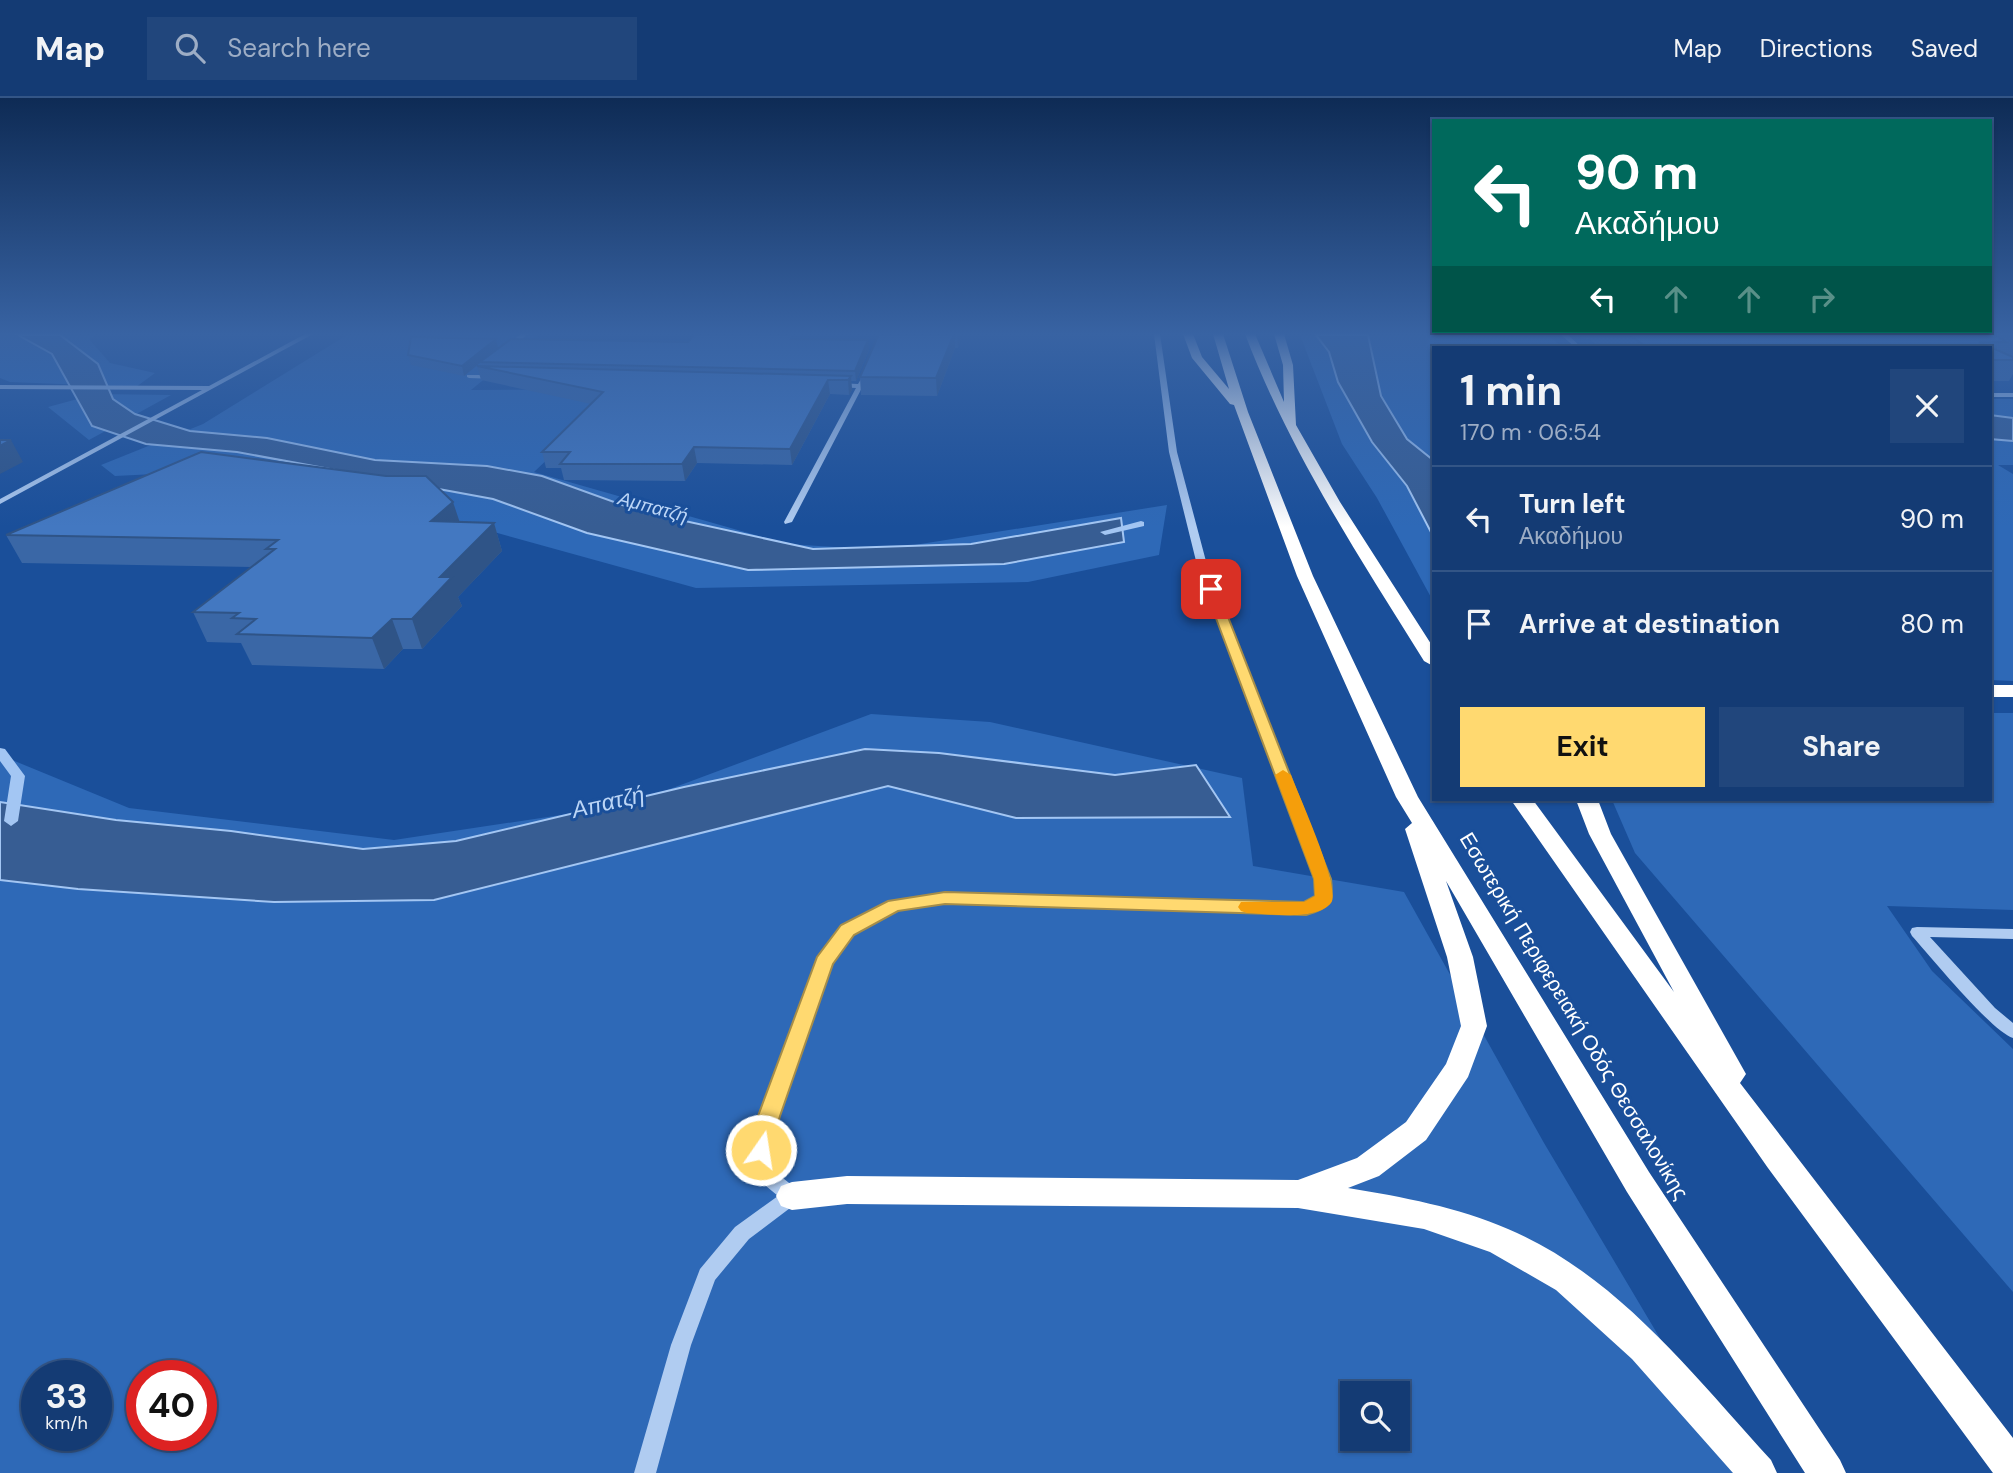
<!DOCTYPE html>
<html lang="en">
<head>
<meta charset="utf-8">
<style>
  :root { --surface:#143b74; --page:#21467c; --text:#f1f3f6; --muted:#9dadc5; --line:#335586; --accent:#ffd970 }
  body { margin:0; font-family:"DM Sans",sans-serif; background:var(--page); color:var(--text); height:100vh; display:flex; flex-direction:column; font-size:26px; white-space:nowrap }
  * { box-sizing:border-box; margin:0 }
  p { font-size:23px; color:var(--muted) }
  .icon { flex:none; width:38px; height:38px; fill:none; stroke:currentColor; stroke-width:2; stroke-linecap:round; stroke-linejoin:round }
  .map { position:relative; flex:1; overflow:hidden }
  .drawer { position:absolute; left:1432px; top:248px; width:560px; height:455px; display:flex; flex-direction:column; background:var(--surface); border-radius:0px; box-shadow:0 2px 5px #0004,0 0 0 2px var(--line) }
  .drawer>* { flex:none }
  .hud { position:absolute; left:1432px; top:21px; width:560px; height:214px; border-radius:0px; box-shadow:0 2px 5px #0004,0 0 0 2px var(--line); background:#00695c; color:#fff; overflow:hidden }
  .controls { position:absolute; left:1340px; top:1283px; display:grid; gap:14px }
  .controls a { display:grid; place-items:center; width:70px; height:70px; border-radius:0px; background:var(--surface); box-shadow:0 2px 5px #0004,0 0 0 2px var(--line); font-size:35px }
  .speed { position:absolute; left:21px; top:1262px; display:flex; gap:14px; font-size:35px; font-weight:700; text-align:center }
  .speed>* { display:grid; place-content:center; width:91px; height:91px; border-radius:50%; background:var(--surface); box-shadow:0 2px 5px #0004,0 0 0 2px var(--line); line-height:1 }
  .speed small { font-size:18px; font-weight:400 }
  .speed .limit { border:10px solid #d22; background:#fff; color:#111 }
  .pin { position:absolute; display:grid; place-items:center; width:60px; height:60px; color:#fff; margin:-30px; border-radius:14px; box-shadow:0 4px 10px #0006 }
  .me { position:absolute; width:77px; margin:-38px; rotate:13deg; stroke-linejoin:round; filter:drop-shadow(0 0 5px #0008) }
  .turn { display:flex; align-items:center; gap:24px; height:147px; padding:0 28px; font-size:32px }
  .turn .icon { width:91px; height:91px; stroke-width:2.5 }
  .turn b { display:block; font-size:49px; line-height:60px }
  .lanes { display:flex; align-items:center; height:66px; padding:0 28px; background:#0003; justify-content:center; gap:35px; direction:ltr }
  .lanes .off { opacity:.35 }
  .round { display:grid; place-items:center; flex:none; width:74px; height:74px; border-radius:0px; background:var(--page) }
  .head { display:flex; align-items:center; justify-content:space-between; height:119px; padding:0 28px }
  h1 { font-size:42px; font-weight:700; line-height:52px }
  .action { display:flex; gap:14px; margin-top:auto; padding:14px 28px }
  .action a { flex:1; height:80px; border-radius:0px; background:var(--accent); color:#111; font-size:28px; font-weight:700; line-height:80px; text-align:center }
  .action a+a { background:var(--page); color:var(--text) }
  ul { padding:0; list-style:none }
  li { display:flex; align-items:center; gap:21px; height:105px; padding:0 28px; border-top:2px solid var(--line) }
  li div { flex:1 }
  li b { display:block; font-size:26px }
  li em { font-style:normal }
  header { display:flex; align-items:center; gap:42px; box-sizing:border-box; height:98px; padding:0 35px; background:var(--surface); border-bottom:2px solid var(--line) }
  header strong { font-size:33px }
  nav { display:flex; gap:38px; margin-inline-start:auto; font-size:24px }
  .search { width:490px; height:63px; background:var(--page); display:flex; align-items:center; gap:18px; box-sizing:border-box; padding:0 24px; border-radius:0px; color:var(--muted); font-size:26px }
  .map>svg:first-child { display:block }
  .green { fill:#2e69b7; fill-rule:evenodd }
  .water { fill:#375d93; stroke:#a3c6f3; stroke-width:2 }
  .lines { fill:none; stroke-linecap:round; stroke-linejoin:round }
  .stream { fill:#a3c6f3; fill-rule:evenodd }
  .minor { fill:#b0ccf1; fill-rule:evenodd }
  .highway { fill:#fff; fill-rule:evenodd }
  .wall { fill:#3a67a6 }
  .shaded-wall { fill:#2f5487 }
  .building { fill:#4378c1; stroke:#2f5487; stroke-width:2 }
  .route { fill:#ffd970; stroke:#a68d49; stroke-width:2 }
  .slow { fill:#f59e0b }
  .labels { text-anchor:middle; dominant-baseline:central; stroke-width:6; stroke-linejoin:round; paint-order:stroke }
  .far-water-label { font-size:19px; font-style:italic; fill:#bcd6f7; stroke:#1a4f9a }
  .street-label { font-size:21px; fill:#fff; stroke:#1a4f9a }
  .water-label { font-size:23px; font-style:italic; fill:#bcd6f7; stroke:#1a4f9a }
</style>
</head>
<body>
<header>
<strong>Map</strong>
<div class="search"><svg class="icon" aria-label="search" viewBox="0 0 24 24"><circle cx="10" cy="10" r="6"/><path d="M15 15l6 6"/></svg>Search here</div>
<nav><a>Map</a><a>Directions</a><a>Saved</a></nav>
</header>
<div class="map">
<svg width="2013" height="1375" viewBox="0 0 2013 1375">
  <rect width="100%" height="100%" fill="#1a4f9a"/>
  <path class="green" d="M0,236L96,237L89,241L110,265L155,275L136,289L10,284L0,280Z
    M540,236L471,292L621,291L534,374L787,446L883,452L1167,407L1159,457L1028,484L696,490L346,393L195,374L115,378L101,367L203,326L347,237Z
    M1300,237H1547L1564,250H1433V503L1377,400L1342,346Z
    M96,296L171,297L89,342L48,309Z
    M1990,301H2013V367H1998L2013,376V583L1990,582Z
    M1990,615H2013V812L1887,808L1932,873L2013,951V1194L1635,755L1612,702H1990Z
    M871,616L990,624L1242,680L1253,768L1404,794L1544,1045L1740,1375H0V657L129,710L394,742L627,707ZM37,1278H96V1337H37ZM142,1278H201V1337H142ZM1353,1295H1398V1340H1353Z"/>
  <path class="water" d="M18,237H60L98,266L113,301L135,316L190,333L267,340L375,362L487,368L542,378L639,413L813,451L971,446L1121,420L1124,444L1004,466L748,472L587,435L493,401L237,354L146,346L92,328L52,256Z
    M1368,237L1381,298L1407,341L1433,362V438L1407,388L1372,344L1338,284L1329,254L1316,237Z
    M1990,317L2013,320V343L1990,341Z
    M865,651L939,655L1115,677L1196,667L1230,719L1016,720L888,688L434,802L274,804L78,791L0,782V704L116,722L231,733L363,751L456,743L684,689Z"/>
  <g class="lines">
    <path class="stream" d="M1141,423L1144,424V428L1105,437L1100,434Z
      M0,650L5,651L25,678L18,723L11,728L4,723L11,678L0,663Z"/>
    <path class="minor" d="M305,236H313L0,406V401L202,292L0,291V287L209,288Z
      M521,236H528L507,252H503V250Z
      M1154,236H1160L1177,354L1207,467L1330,781L1331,801L1329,804L1306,815L945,805L897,812L853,836L831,866L777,1018L770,1052L779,1077L798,1092L801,1098L798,1104L749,1141L715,1182L691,1247L656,1375H634L671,1247L700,1171L735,1129L778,1098L766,1088L752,1052L761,1018L817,864L843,828L889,805L945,795L1304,805L1317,799L1316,781L1197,467L1169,354Z
      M1560,236H1567L1582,250H1576Z
      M467,277H497L500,279L497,281L469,280L467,279Z
      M861,281L866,282L792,424L785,426L784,424L856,290L837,289L834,287L837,285L858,286Z
      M1990,295H2013V299H1990Z
      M1917,829L2013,831V841L1930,839L1995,910L2013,925V940C1991,933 1931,859 1912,838L1910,834L1912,830Z"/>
    <path class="highway" d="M1183,236H1193L1202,259L1229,291L1213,236H1223L1248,314L1313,478L1418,699L1649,1074L1840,1362L1846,1375H1805L1627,1094L1446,783L1473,859L1487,928L1468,979L1426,1042L1379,1078L1348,1090C1403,1099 1457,1109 1508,1131C1617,1177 1693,1277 1771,1362L1777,1375H1733L1632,1261L1556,1192L1490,1154L1424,1131L1298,1110L847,1106L792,1112L781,1108L776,1098L781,1088L792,1084L847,1078L1298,1082L1357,1060L1406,1024L1446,966L1461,928L1447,859L1405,731L1412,725L1396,699L1297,478L1234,307L1230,306L1192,260Z
      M1245,236H1255L1284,304L1283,267L1274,236H1284L1293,267L1296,327L1340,404L1433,549V568L1424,563C1358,457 1290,354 1245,236Z
      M1990,587H2013V599H1990Z
      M1511,702H1533L1674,894L1589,736L1576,702H1598L1611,736L1746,976L1740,985L2013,1340V1375H1993L1768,1070Z"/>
  </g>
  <path class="wall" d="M695,236H801L798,241L869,252L856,283H851L852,292L849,297L830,296L792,367L697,365L685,383L564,382L561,370H546L542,354L591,306L481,282L477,268H481L480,265L464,278L411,267L408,257L496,241L498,250L688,244Z
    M879,236H962L958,250H955L937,298L861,297L860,279Z
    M1579,236H2013V276L2009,283H1990V250H1601L1589,241H1584Z
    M459,424L494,425L502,453L458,499L462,508L422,551H403L384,571L252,567L241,545L207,544L193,514L251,469L22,465L6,437Z"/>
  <path class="shaded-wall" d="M794,236H801V238L792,251L791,241Z
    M954,236H955V250L937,298L936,280Z
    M957,236H962L958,250Z
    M496,241L498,250L480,264V265L464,278L462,268Z
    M868,242L869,252L856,283L855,273Z
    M851,278L852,292L849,297L848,282Z
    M828,282L830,296L792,367L790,351Z
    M11,342L23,364L0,376V348Z
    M694,349L697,365L685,383L682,366Z
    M453,404L462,431L431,423Z
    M494,425L502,453L458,499L462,508L422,551L412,521L440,479Z
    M392,521L403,551L384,571L372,540Z"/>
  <path class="building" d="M695,236H794L791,241L868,242L855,273L480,264L511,241L688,244Z
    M879,236H954L936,280L860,279Z
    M1627,236H1998L1997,238L2006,244H1979L2013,259V262H1990V250H1649Z
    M411,239L496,241L462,268L408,257Z
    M477,268L851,278L848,282H828L790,351L694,349L682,366H560L570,354H542L603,294Z
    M0,342H11L0,348Z
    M201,354L386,378H426L453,404L431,423L494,425L440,479H452L412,521H392L372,540L237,536L256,521L232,520L239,515L193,514L275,451H266L278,442L6,437Z"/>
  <linearGradient id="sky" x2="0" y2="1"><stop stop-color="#0e2b55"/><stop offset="0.55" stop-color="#3863a3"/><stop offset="1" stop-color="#3863a3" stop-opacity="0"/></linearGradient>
  <rect width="2013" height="429" fill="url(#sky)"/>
  <path class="route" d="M1211,487L1217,491L1331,781C1334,805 1331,810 1306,817L945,806L898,813L854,837L833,866L780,1018L769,1059L761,1062L753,1059L750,1052L758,1018L817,859L841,827L888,803L945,794L1304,804L1315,798L1314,781L1205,491Z"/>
  <path class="slow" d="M1283,672L1291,677C1298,696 1342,791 1331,805C1316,823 1269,816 1247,815L1241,813L1238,809L1241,804H1304L1315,798L1314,781L1275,677Z"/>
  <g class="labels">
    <g class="far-water-label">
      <text transform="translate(653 409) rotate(15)">Αμπατζή</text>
    </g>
    <g class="street-label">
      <text transform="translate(1574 918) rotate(59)">Εσωτερική Περιφερειακή Οδός Θεσσαλονίκης</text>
    </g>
    <g class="water-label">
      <text transform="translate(608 704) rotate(-13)">Απατζή</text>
    </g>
  </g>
</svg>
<div class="controls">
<a><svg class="icon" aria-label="search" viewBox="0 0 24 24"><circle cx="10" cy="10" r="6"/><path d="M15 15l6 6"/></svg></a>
</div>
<div class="speed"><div>33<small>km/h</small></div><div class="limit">40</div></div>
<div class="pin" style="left:1211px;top:491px;background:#d93025"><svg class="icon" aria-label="arrive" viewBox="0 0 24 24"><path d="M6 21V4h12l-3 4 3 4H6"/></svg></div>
<svg class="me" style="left:761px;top:1052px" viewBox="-20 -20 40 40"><circle r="17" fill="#ffd970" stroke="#fff" stroke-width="3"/><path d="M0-11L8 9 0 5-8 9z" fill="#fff"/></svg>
<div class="hud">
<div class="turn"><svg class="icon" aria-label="left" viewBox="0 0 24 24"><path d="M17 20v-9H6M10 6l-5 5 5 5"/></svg><div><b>90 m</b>Ακαδήμου</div></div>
<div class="lanes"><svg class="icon" aria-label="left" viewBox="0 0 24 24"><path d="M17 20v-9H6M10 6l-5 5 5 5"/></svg><svg class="icon off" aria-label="ahead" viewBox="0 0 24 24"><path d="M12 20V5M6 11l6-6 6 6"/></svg><svg class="icon off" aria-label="ahead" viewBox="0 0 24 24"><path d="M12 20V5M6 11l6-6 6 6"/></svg><svg class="icon off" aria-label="right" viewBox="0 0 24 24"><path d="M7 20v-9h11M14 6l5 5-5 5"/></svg></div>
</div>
<section class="drawer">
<div class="head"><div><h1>1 min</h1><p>170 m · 06:54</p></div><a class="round"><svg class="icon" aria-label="close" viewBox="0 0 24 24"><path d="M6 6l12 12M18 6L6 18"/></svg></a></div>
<ul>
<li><svg class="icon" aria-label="left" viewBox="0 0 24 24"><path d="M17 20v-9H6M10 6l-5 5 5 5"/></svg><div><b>Turn left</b><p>Ακαδήμου</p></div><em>90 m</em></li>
<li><svg class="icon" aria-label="arrive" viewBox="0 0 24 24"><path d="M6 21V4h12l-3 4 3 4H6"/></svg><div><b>Arrive at destination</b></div><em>80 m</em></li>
</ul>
<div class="action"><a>Exit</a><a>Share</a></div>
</section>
</div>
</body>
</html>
